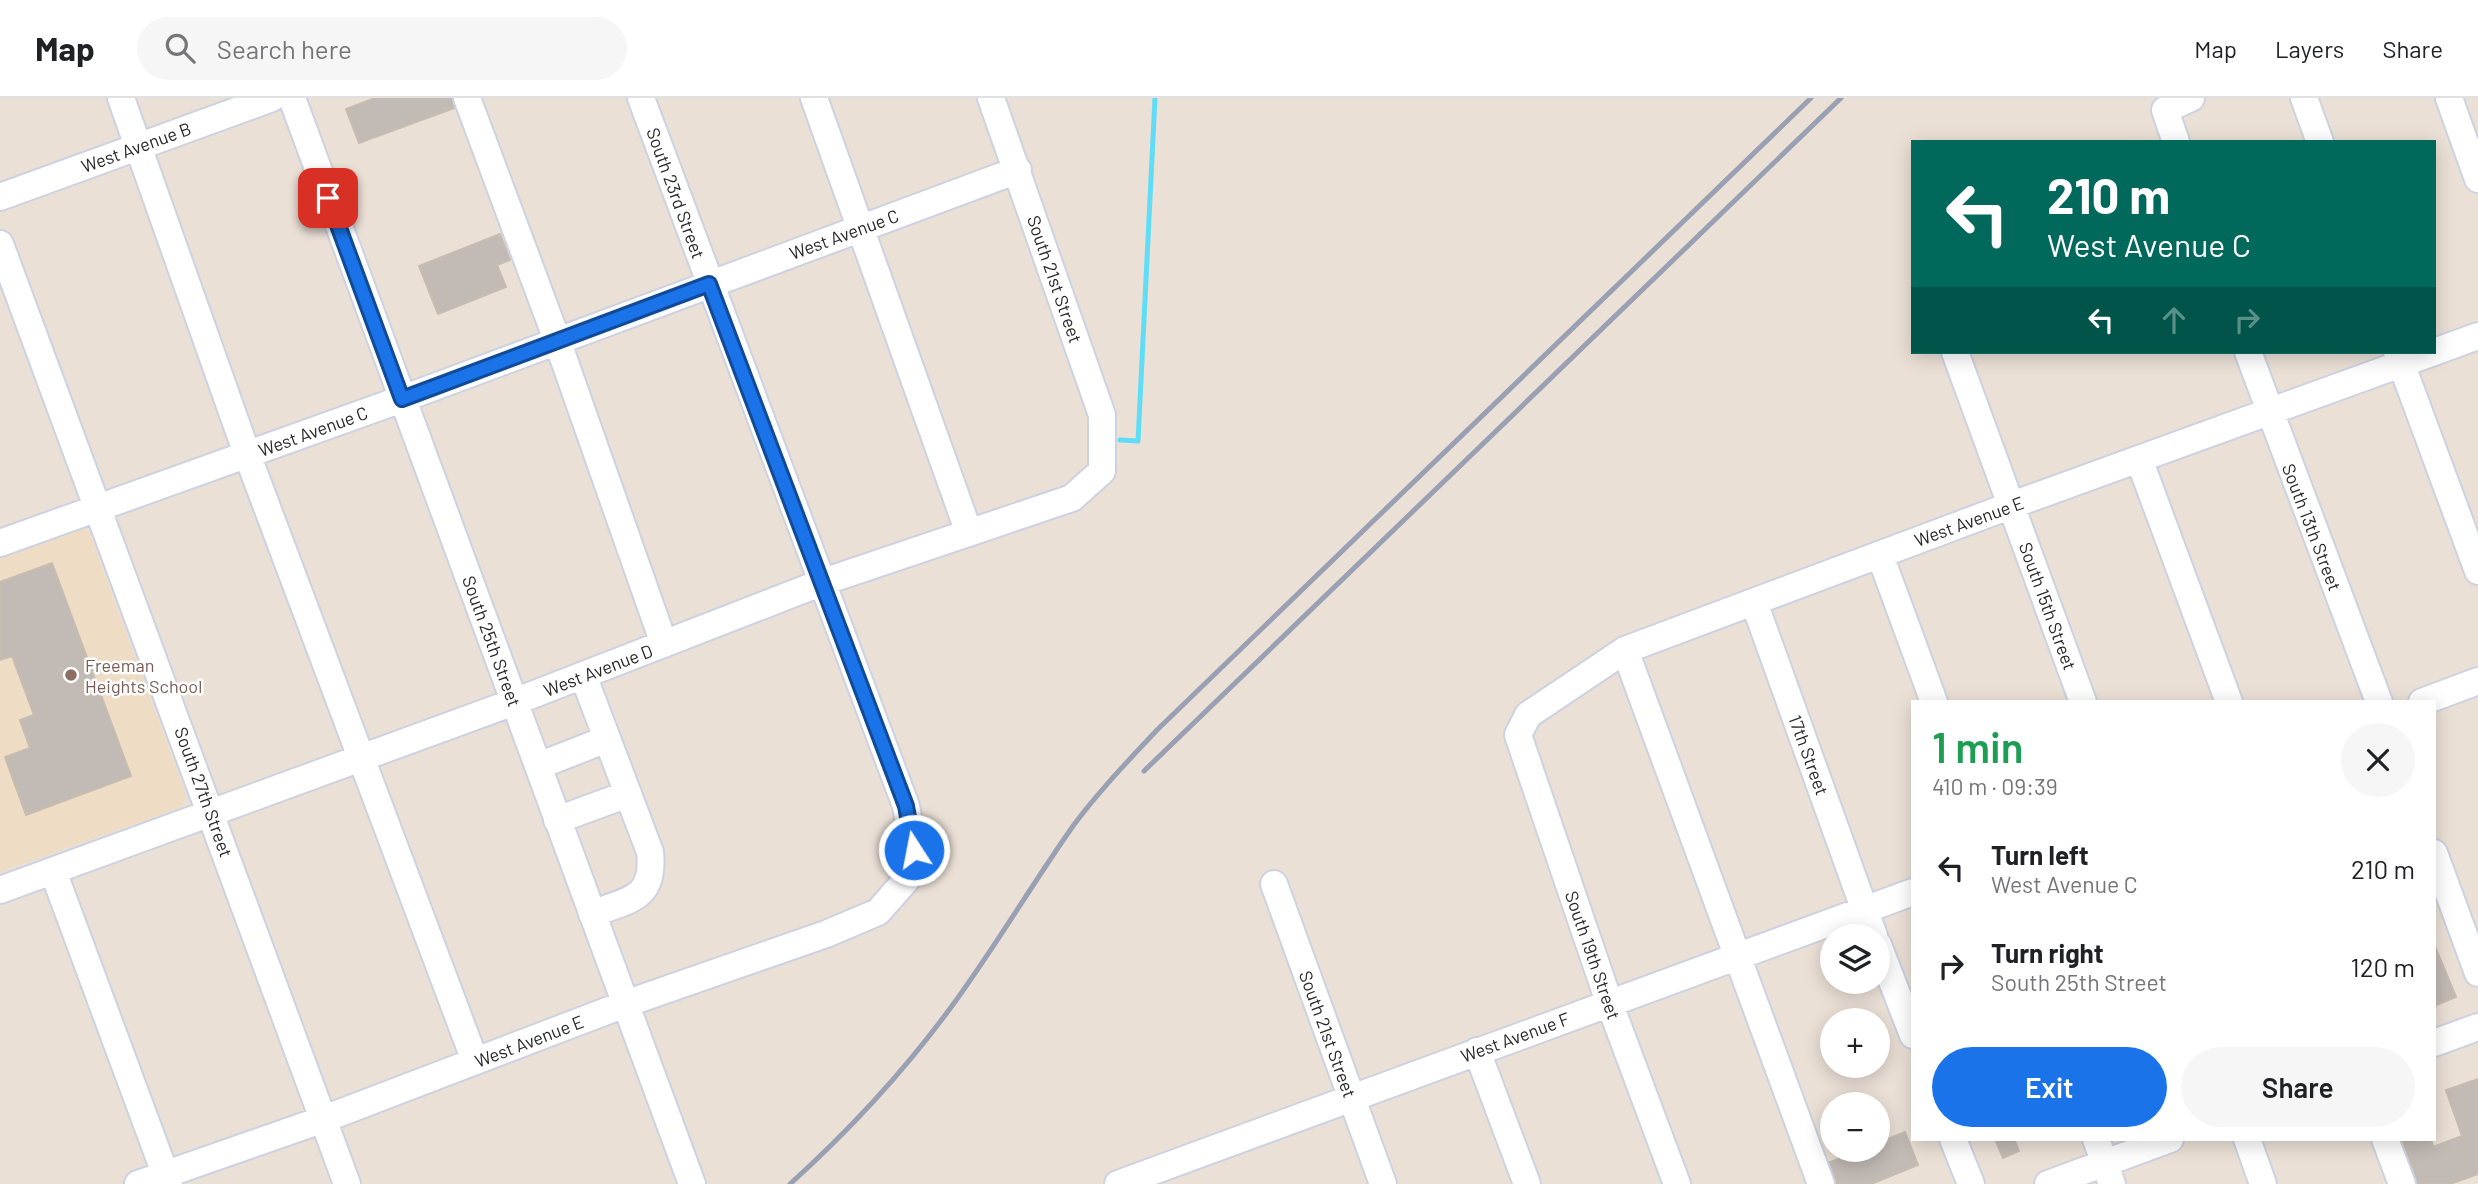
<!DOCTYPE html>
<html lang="en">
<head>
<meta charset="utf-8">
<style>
  :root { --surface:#fff; --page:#f6f6f6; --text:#202124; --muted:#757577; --line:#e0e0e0; --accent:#1a73e8 }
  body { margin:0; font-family:Barlow,sans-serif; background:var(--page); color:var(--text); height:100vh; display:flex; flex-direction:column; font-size:26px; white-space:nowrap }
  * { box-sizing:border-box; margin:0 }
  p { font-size:23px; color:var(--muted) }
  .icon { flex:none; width:38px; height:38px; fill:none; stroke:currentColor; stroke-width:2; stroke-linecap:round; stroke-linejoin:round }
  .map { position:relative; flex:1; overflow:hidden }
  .panel { position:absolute; left:1911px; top:602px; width:525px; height:441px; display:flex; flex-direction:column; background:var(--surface); border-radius:0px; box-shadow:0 4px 18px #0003 }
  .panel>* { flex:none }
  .guide { position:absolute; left:1911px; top:42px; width:525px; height:214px; border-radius:0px; box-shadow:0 4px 18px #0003; background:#00695c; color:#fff; overflow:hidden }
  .buttons { position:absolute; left:1820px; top:826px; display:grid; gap:14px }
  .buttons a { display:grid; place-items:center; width:70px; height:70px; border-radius:50%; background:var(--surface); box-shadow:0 4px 18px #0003; font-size:35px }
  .pin { position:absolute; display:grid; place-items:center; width:60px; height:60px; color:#fff; margin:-30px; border-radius:14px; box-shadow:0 4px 10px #0006 }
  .me { position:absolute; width:77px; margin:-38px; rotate:349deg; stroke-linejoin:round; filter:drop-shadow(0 0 5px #0008) }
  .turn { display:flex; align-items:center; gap:24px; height:147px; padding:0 21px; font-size:32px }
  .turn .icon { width:91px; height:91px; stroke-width:2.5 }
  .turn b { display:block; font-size:49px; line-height:60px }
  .lanes { display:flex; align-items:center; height:66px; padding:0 21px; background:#0003; justify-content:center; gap:35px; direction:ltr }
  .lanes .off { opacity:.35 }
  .round { display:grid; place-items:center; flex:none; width:74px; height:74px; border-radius:37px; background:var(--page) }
  .headline { display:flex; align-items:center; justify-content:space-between; height:119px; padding:0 21px }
  h1 { font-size:42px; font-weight:600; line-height:52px; color:#1e9e55 }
  .cta { display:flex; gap:14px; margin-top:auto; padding:14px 21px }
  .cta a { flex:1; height:80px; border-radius:42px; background:var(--accent); color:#fff; font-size:28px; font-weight:600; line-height:80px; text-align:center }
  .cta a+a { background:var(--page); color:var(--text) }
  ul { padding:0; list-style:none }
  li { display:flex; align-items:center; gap:21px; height:98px; padding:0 21px }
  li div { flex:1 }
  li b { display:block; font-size:26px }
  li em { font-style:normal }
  header { display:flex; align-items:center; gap:42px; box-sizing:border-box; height:98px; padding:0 35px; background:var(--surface); border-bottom:2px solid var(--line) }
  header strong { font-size:33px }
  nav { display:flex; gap:38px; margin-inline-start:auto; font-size:24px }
  .search { width:490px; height:63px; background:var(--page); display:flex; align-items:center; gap:18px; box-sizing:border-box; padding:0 24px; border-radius:38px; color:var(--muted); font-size:26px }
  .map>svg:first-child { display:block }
  .education { fill:#eedcc4 }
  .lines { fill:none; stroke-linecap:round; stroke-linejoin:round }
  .stream { stroke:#60ddf6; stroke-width:5 }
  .building { fill:#c2bab4; stroke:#c6bcb0; stroke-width:2 }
  .minor-casing { stroke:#ccd2e1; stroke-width:30 }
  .minor { stroke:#fff; stroke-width:26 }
  .rail { stroke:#99a0b3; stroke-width:5 }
  .route-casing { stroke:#114b97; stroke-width:18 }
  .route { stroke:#1a73e8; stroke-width:12 }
  .education-dot { fill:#8d6e63; stroke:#fff; stroke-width:2.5 }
  .labels { text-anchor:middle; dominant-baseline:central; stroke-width:5; stroke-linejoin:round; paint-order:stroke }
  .street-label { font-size:18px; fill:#272727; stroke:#fff }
  .education-label { font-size:18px; fill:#785e54; stroke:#fff; text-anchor:start }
</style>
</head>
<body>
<header>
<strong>Map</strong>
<div class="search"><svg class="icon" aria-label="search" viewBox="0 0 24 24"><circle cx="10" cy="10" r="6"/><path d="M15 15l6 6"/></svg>Search here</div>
<nav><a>Map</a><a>Layers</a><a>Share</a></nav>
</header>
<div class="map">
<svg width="2478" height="1086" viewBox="0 0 2478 1086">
  <rect width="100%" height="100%" fill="#ebe0d6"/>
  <path class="education" d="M82,426L89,435L186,698L181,709L0,774V457Z"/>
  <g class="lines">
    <path class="stream" d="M1120,342L1138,343L1155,0"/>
  </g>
  <path class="building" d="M375,0H452L454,10L359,45L346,11Z
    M500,136L510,162L497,167L506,189L438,216L419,168Z
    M52,465L131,678L26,717L5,659L30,650L20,622L34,617L12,558L0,562V484Z
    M2434,846L2456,899L2434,908Z
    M2478,981V1076L2450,1086H2417L2403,1043L2431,1041L2433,1049L2462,1038L2446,992Z
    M1905,1034L1918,1067L1871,1086H1836L1830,1064L1862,1052H1878V1045Z
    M1995,1041H2014L2019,1053L2003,1060Z"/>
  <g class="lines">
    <defs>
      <path id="minor" d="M121,0L247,356L475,963
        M292,0L692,1086
        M467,0L557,242L664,546
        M814,0L969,435
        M2304,0L2320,44
        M2449,0L2478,81
        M2176,44L2165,12L2191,0
        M0,99L272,0
        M0,146L347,1086
        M1955,254L2083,604
        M2248,254L2379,604
        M2397,254L2478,473
        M2434,254L2478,238
        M2139,361L2229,604
        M0,445L402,301L1018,72
        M1880,457L1934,604
        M1754,504L1874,838
        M1625,552L1821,1086
        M583,577L650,754C655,802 629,801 592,816
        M2422,604L2478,583
        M538,668L607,641
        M557,722L628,696
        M2434,755L2478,875
        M53,773L169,1086
        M1274,786L1383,1086
        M0,792L514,604L823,484L1072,400L1102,373V317L991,0
        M1878,847L1913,937
        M2434,945L2478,929
        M1477,953L1527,1086
        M1953,1041L1971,1086
        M2096,1041L2112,1086
        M2247,1041L2263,1086
        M2385,1041L2402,1086
        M138,1086L324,1021L625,906L826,836L878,814L907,781L914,752L906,708L641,0
        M1118,1086L1913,794
        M1677,1086L1609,904L1518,637L1528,617L1625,552L2012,407L2434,254
        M2048,1086L2170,1041"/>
    </defs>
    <use href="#minor" class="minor-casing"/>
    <use href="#minor" class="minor"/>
    <path class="rail" d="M1144,673L1841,0
      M790,1086C852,1030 908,969 957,901C998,844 1033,785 1073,728C1098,694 1128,663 1157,632L1811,0"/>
  </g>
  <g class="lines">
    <defs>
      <path id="route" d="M328,100L402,301L709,186L906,708L914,752"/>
    </defs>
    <use href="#route" class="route-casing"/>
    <use href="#route" class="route"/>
  </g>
  <circle class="education-dot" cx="71" cy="577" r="7"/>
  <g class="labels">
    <g class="street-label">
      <text transform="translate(136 49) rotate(-20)">West Avenue B</text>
      <text transform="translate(676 95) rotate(70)">South 23rd Street</text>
      <text transform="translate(844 136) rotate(-20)">West Avenue C</text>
      <text transform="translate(1055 181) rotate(71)">South 21st Street</text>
      <text transform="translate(313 333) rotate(-20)">West Avenue C</text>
      <text transform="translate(1969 423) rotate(-20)">West Avenue E</text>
      <text transform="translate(2312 429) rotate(69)">South 13th Street</text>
      <text transform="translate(2048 508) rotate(70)">South 15th Street</text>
      <text transform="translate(492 543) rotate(70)">South 25th Street</text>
      <text transform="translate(598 572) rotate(-21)">West Avenue D</text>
      <text transform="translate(1809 657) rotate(70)">17th Street</text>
      <text transform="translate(204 694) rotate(70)">South 27th Street</text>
      <text transform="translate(1593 857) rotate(71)">South 19th Street</text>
      <text transform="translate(1328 936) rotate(70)">South 21st Street</text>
      <text transform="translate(1515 939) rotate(-20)">West Avenue F</text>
      <text transform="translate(529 943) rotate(-21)">West Avenue E</text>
    </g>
    <g class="education-label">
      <text x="85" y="567">Freeman<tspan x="85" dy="21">Heights School</tspan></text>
    </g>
  </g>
</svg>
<div class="buttons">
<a><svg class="icon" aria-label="layers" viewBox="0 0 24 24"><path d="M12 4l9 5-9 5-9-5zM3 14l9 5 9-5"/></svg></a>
<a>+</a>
<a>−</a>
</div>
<div class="pin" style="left:328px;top:100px;background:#d93025"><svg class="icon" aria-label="arrive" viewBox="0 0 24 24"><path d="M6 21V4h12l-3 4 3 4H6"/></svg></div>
<svg class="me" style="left:914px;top:752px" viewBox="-20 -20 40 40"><circle r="17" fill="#1a73e8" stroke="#fff" stroke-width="3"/><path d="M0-11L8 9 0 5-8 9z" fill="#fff"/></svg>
<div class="guide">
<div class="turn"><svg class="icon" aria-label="left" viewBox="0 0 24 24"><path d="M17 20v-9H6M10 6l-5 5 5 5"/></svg><div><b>210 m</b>West Avenue C</div></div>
<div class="lanes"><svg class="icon" aria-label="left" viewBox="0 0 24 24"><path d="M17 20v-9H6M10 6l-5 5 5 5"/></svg><svg class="icon off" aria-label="ahead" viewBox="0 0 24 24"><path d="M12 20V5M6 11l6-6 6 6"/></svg><svg class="icon off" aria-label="right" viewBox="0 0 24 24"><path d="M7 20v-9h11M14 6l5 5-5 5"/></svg></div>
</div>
<section class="panel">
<div class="headline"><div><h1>1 min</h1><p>410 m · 09:39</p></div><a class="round"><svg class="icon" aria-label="close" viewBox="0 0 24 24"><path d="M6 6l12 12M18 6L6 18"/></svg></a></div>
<ul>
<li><svg class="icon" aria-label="left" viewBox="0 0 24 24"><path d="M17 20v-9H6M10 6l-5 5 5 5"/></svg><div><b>Turn left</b><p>West Avenue C</p></div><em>210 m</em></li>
<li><svg class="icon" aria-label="right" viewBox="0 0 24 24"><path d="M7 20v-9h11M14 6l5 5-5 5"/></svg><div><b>Turn right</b><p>South 25th Street</p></div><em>120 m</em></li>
</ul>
<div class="cta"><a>Exit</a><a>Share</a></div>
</section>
</div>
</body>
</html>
